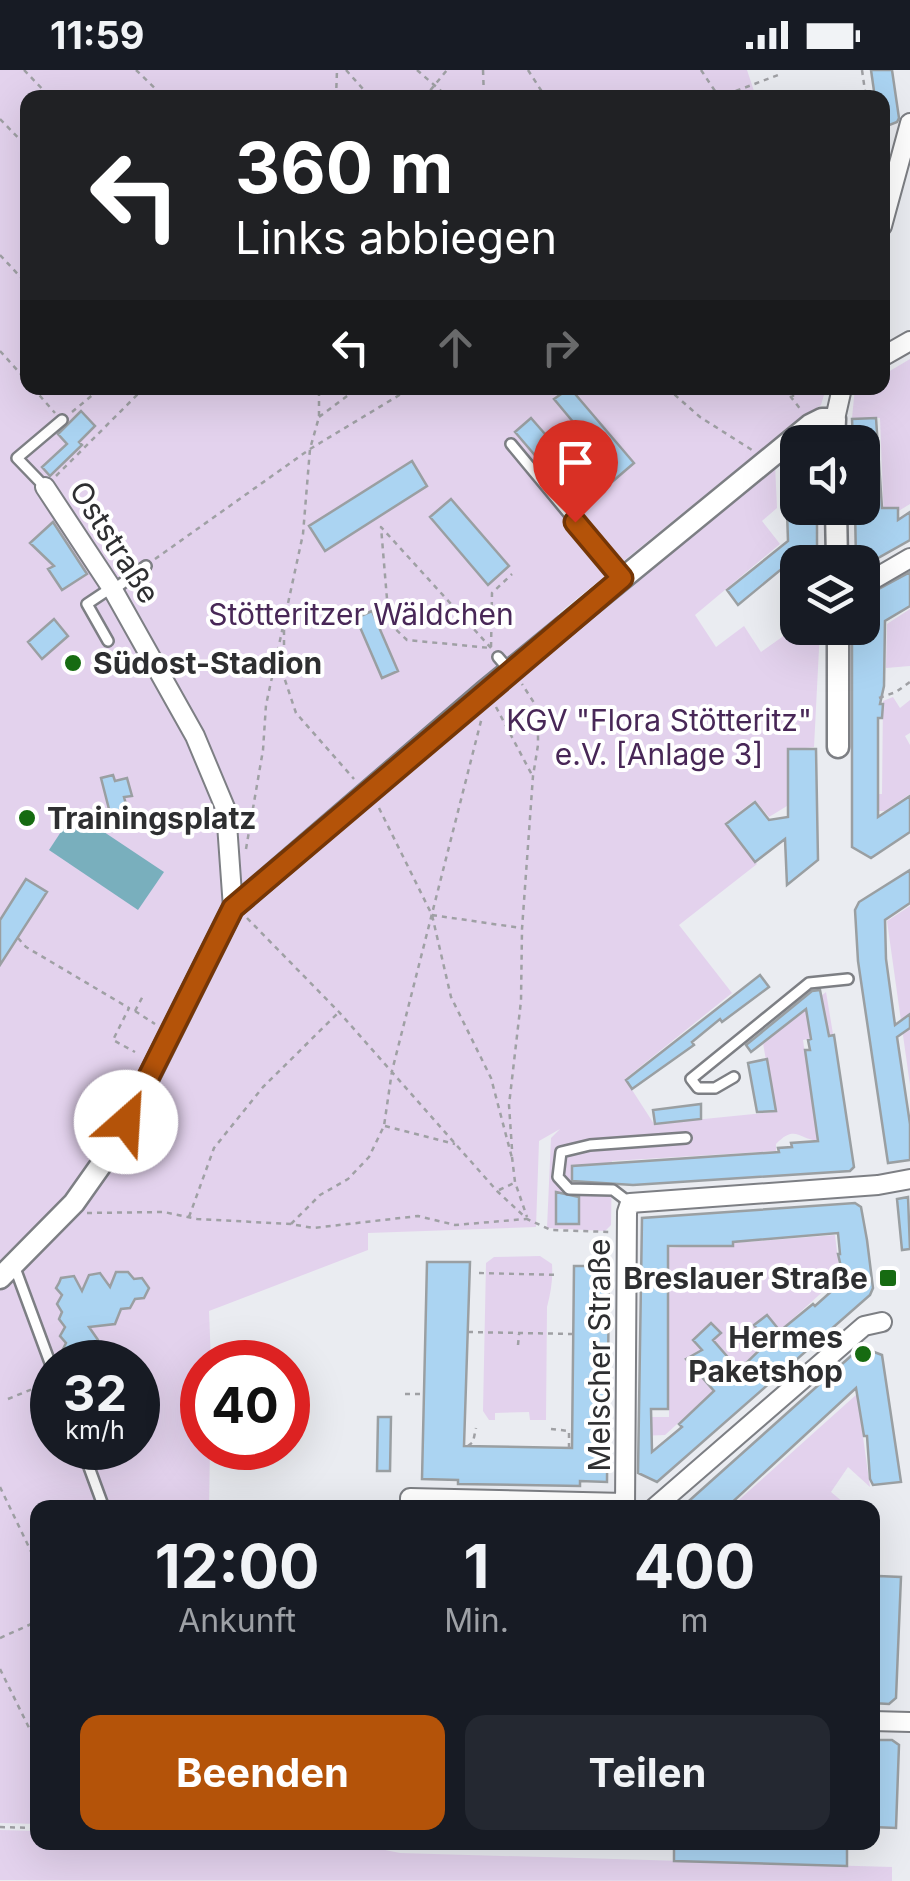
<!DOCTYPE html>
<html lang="de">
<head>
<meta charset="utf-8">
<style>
  :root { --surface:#171b24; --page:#242831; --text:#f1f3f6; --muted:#9ea1a6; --accent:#b45309 }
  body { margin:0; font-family:Inter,sans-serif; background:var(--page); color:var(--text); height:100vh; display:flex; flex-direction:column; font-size:38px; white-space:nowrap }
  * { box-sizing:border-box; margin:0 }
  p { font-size:32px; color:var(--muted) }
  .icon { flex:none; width:55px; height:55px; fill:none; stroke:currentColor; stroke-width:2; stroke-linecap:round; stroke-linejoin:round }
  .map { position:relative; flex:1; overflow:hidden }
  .side { position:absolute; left:30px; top:1430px; width:850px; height:350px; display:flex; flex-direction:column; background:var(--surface); border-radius:20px; box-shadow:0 10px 40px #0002 }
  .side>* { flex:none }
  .top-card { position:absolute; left:20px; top:20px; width:870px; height:305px; border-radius:20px; box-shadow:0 10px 40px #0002; background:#202124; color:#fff; overflow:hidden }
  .controls { position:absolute; left:780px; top:355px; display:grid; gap:20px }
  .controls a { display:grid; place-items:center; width:100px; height:100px; border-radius:20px; background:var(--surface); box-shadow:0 10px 40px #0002; font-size:50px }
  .speed { position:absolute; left:30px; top:1270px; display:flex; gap:20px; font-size:50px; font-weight:700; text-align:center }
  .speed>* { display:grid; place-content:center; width:130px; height:130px; border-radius:50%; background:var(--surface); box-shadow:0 10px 40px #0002; line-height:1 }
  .speed small { font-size:25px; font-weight:400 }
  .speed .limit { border:15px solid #d22; background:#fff; color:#111 }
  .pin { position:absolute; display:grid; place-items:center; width:85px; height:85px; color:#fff; margin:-102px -42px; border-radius:50% 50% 50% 0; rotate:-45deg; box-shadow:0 0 10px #0007 }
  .pin .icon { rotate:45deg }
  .me { position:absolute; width:110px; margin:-55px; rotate:26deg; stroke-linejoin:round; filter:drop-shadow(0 0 8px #0008) }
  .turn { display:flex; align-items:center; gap:35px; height:210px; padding:0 50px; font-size:45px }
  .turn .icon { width:130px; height:130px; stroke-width:2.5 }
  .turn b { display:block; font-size:70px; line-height:85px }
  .lanes { display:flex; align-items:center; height:95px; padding:0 50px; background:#0003; justify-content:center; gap:50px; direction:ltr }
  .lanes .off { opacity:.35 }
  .eta { display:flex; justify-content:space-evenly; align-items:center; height:170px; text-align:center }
  .eta b { font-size:60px; font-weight:700; line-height:70px }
  .action { display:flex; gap:20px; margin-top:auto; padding:20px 50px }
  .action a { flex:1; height:115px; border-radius:20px; background:var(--accent); color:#fff; font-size:40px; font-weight:700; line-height:115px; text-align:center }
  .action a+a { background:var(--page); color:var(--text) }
  .status { display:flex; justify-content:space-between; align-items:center; height:70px; padding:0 50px; background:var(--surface); direction:ltr }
  .status svg { height:28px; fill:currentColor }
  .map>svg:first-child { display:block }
  .green { fill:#e3d2ed; fill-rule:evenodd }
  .water { fill:#79afbd }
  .building { fill:#abd4f2; stroke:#9a9fa2; stroke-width:2.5; fill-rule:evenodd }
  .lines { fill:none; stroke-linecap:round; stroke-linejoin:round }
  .service-casing { stroke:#7d7f84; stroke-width:14 }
  .minor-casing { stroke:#7d7f84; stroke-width:22 }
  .tertiary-casing { stroke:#7d7f84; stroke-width:25 }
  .path { stroke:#9fa0a4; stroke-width:2.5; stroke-dasharray:5 5; stroke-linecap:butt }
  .service { stroke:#fff; stroke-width:9 }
  .minor { stroke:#fff; stroke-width:18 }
  .tertiary { stroke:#fff; stroke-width:20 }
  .route-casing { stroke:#753606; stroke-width:25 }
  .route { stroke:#b45309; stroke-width:18 }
  .poi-dot { fill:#166b11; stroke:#fff; stroke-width:4 }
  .labels { text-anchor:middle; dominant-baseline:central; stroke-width:8; stroke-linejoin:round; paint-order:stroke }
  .street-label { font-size:30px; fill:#2e2f31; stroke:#fff }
  .park-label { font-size:30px; fill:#482757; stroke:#fff }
  .poi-label { font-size:30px; font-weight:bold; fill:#2e2f31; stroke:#fff; text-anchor:start }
</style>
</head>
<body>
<div class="status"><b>11:59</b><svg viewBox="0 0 49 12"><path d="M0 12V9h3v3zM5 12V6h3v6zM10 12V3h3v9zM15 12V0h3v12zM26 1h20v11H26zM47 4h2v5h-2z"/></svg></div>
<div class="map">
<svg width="910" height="1811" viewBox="0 0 910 1811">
  <rect width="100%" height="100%" fill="#eaecf1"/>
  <path class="green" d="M0,0H747L756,27L28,28V318H826L821,335L799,349L558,544L557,567L775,394L777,438L762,451L780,474L695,545L716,577L744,556L761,582L792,560L820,559L814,677L788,680L787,736L769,747L755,730L726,752L757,794L679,855L732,923L625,1009L654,1054L775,1042L763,973L826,922L833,964L803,970L818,1071C799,1069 795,1054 776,1074V1081L612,1091L611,1155L605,1161L547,1158L551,1068L560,1059L539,1071L536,1157L368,1163V1180L209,1241L211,1292H202V1378H210L209,1437L38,1438L37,1754L0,1753ZM52,1292H138V1378H52Z
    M910,289V434L884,450L880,348H852L855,318H882L883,305Z
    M910,539V596L886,598L887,554Z
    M893,627L900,638L910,630V663L905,666L910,675V724L885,741H853L852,724H882L883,631Z
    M910,836V1015L887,851Z
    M835,1165L840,1206L665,1365L639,1366L640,1347H669V1178Z
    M540,1186L552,1194C553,1209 551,1222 547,1237L546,1350H530L529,1342L495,1343V1350H489L483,1341L486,1193L494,1187Z
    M857,1324L870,1417L848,1397L831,1422L849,1437H731Z
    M0,1760L37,1761L38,1772L314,1773L355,1774L400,1783L892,1797V1811L0,1810Z"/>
  <path class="water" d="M74,742L164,802L138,840L49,780Z"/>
  <path class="building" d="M871,0H892L899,48L897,52L882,58V28H875Z
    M570,318L634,393L612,412L592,389L599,383L554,329Z
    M81,341L95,356L79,372L82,375L50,406L42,397L67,374L58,364Z
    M531,348L579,403L562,417L515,362Z
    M876,348L882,438H898V450L910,442V470L862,497V492H856L855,438H862V372H853L852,349Z
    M412,391L427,416L325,481L309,456Z
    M451,429L509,496L488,515L430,447Z
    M791,438H817V492H790L738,535L727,520L788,471L787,441H791Z
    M53,452L87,504L62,520L48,499L54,496L30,473Z
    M910,502V536L885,551L884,616L880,634H883L882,648H878V747L910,726V762L871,788L852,777V558H862V528Z
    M372,541L398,601L382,608L356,548Z
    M54,549L68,566L42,589L28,572Z
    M788,679H816L818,790L787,815L785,769L755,792L726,754L755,732L769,750L788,747Z
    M113,705L115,711L127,708L132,726L124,727L127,738L110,743L101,708Z
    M910,800V833L885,850L886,889L895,955L910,944V958L897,967L910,1054V1090L888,1093L858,891L855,840L859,832Z
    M26,809L47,822L0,895V850Z
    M760,905L769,917L722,952L720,949L692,972L694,975L632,1019L626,1010Z
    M820,920L829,966L834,965L854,1097L850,1101L633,1115L572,1111V1096L779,1082L778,1078L792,1077L791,1073L818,1071L805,980H810L808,970L811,969L806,939L751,982L746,975L812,921Z
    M767,989L776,1041L757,1042L748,993Z
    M701,1034V1049L655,1054L653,1040Z
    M556,1122L579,1127V1154H556Z
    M908,1127L910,1179L902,1180L897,1129Z
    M855,1133L861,1137L867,1170L873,1218L870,1225L657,1412L638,1403L642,1148ZM838,1163L840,1184H838L844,1210L815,1236L813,1234L780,1261L767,1245L754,1255L768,1272L739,1300L713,1270L721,1263L711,1253L693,1270L702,1280L686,1289L714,1321L679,1354L682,1357L652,1382L651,1339H668V1176H733V1172Z
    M427,1192H470L464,1376L572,1378L574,1196H609L607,1412L580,1411V1416L458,1414V1410L422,1409Z
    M116,1202H128L134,1209L142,1208L149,1218L144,1228L135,1229L130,1238L121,1239L115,1254L89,1257L98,1270L94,1279L105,1292H71L62,1281L66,1273L60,1266L65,1257L59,1249L62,1242L57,1234L62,1225L56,1218L59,1213L61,1208L74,1206L82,1221L89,1205L100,1203L110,1217Z
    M861,1277L882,1285L901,1412L873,1415L870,1409L867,1366H864L856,1318L726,1438H681Z
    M378,1347H391L390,1401H377Z
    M878,1506L901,1507L896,1628L889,1634L872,1633Z
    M872,1670H892L899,1675L896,1758L873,1757Z
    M674,1772H847V1796L674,1791Z"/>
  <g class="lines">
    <defs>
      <path id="service" d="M511,374L622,508
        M45,417L17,388L62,350
        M113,520L146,496
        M108,571L87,534L111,518
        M498,587L510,601
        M734,1007L715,1018H698L691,1009L809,913L848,909
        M630,1133L613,1120L569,1119L558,1107L561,1082L590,1075L686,1068
        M15,1198L52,1298
        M82,1378L104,1438"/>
      <path id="minor" d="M882,156L910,53
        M882,287L910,271
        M835,349L842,318
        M45,417L113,520L195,666L226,740L233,838
        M862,516L910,488
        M410,1438V1428L625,1433
        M625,1438L627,1142L630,1133L878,1115L910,1109
        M654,1438L864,1256L882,1252
        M872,1651L910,1652"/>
      <path id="tertiary" d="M836,438L837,492
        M838,677V558
        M0,1208L74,1133L115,1075L233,838L484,622L810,355L822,349H835L834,372"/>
    </defs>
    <use href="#service" class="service-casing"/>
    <use href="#minor" class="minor-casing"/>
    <use href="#tertiary" class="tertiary-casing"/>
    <path class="path" d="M24,0L51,28
      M136,0L165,28
      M346,0L371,28
      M417,0L449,28
      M483,0L484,28
      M528,0L546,28
      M701,0L717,24
      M862,0L866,28
      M336,28L337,0
      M424,28L447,0
      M717,28L781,4
      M0,49L28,78
      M0,185L28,215
      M0,281L28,312
      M33,318L55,343
      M667,318L700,347L752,380
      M784,318L801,340
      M793,327V318
      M72,342L101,318
      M319,347L358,318
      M565,379L584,403
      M785,395L798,409
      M56,406L144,318
      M565,421L594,397L607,412
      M155,489L310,379L411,318
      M284,560V607L296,643L354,709
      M491,578L381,457L389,553L407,570L491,578L492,523L512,504
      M879,628L896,622L910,612
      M496,637L532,705
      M379,738L432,845L451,927L491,1008L512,1088
      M246,779L263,680L266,635L303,464L310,379L319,347V318
      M432,845L521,858
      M247,848L339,942L497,1121L527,1149L551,1160L610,1162
      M18,868L26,877L129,938L113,970L135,982
      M135,941L155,954
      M135,941L144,924
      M385,1056L455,1074
      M512,1079L509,1035L521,931L522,859L533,706L538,675V639L522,614
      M512,1087L515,1112L527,1147
      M499,1120L514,1113
      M87,1143L164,1142L197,1149L291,1154L313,1158L418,1146L455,1155L526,1149
      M189,1147L214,1078L263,1017L338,943
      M291,1154L320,1125L348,1109L369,1087L384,1056L392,1001L482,647
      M479,1203L559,1205
      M468,1262L573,1264
      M518,1275L519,1264
      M405,1324H424
      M8,1329L52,1311
      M551,1359L569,1361V1378
      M468,1376L473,1372L476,1358
      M0,1417L38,1496
      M0,1568L38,1551
      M0,1599L38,1676
      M0,1757L38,1758"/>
    <use href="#service" class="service"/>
    <use href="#minor" class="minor"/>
    <use href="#tertiary" class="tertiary"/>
  </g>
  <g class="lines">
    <defs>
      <path id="route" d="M126,1052L233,838L622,508L575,452"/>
    </defs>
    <use href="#route" class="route-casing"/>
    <use href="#route" class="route"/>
  </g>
  <g class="poi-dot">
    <circle cx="73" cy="593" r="10"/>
    <circle cx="27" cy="748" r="10"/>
    <rect x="878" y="1198" width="20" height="20" rx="5"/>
    <circle cx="863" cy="1284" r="10"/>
  </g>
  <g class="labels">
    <g class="street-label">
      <text transform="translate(115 472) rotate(57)">Oststraße</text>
      <text transform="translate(599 1285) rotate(-90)">Melscher Straße</text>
    </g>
    <g class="park-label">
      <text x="361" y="544">Stötteritzer Wäldchen</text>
      <text x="659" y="650">KGV "Flora Stötteritz"<tspan x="659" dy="34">e.V. [Anlage 3]</tspan></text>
    </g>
    <g class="poi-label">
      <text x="93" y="593">Südost-Stadion</text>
      <text x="47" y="748">Trainingsplatz</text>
      <text x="868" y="1208" text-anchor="end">Breslauer Straße</text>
      <text x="843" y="1267" text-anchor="end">Hermes<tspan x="843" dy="34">Paketshop</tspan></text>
    </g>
  </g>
</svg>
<div class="controls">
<a><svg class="icon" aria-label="sound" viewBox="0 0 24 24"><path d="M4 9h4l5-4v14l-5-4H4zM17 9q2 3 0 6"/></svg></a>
<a><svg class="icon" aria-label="layers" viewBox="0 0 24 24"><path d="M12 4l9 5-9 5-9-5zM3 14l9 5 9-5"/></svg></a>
</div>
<div class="speed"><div>32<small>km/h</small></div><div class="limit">40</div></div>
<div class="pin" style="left:575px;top:452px;background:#d93025"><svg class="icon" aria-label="arrive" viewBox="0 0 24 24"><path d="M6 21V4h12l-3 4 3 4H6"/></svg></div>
<svg class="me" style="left:126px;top:1052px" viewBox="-20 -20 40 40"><circle r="19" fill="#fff"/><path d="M0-13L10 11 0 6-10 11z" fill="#b45309"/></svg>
<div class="top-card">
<div class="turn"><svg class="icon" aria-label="left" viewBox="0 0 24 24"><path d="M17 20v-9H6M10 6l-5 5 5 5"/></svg><div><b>360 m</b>Links abbiegen</div></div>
<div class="lanes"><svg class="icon" aria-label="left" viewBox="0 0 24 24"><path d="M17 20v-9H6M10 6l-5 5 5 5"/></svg><svg class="icon off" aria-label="ahead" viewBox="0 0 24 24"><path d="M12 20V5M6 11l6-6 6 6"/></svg><svg class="icon off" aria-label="right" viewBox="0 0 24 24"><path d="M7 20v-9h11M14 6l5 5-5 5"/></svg></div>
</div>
<section class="side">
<div class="eta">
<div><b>12:00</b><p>Ankunft</p></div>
<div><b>1</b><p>Min.</p></div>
<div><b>400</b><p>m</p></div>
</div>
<div class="action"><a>Beenden</a><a>Teilen</a></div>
</section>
</div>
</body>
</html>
